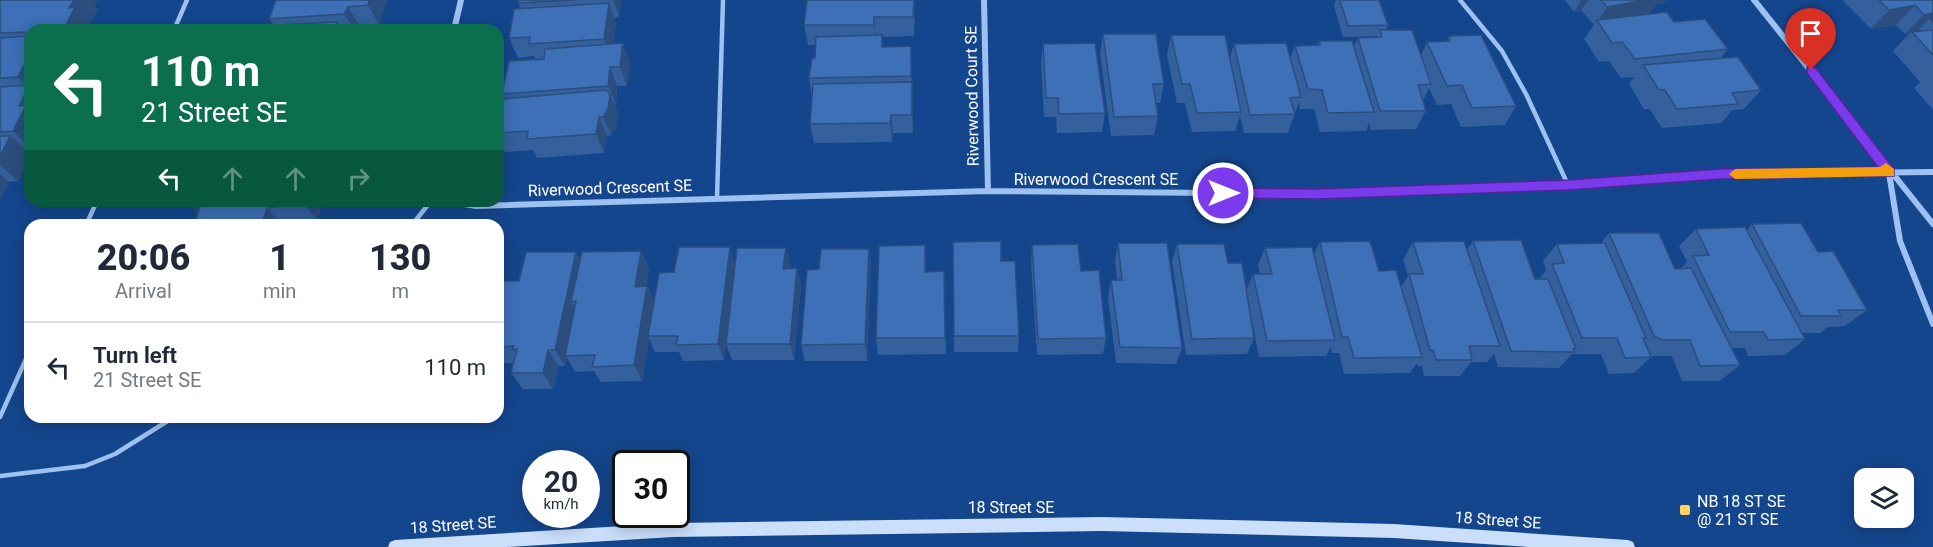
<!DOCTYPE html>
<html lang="en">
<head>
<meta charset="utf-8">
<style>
  :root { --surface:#fff; --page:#f2f2f3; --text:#1f2937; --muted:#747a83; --line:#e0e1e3 }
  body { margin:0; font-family:Roboto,sans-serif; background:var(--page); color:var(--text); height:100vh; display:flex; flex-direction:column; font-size:22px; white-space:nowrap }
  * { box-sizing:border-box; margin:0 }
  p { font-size:20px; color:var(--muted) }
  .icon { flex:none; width:33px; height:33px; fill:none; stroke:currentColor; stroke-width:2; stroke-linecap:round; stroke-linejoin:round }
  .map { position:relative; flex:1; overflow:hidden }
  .details { position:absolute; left:24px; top:219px; width:480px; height:204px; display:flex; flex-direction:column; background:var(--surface); border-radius:18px; box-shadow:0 3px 15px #0003 }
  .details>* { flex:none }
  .hud { position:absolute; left:24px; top:24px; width:480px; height:183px; border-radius:18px; box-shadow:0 3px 15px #0003; background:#0b6e4f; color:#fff; overflow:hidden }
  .buttons { position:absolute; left:1854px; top:468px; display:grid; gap:12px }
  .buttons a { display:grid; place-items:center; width:60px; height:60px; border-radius:12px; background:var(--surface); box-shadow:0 3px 15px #0003; font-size:30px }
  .speed { position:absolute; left:522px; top:450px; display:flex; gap:12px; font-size:30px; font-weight:700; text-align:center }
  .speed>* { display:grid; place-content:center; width:78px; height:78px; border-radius:50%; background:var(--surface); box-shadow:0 3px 15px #0003; line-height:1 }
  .speed small { font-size:15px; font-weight:400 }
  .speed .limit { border:3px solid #111; border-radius:9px; background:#fff; color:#111 }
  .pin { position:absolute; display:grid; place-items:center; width:51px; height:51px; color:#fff; margin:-62px -26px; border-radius:50% 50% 50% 0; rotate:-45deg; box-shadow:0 0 6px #0007 }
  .pin .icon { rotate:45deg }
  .me { position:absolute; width:66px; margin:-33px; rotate:90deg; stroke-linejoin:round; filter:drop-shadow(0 0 4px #0008) }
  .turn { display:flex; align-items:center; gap:21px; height:126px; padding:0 18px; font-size:27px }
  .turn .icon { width:78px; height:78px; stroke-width:2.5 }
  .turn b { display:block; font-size:42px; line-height:51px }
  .lanes { display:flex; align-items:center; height:57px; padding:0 18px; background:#0003; justify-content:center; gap:30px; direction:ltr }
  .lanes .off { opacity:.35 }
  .eta { display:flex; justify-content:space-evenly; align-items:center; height:102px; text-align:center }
  .eta b { font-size:36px; font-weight:800; line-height:42px }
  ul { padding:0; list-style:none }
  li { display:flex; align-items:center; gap:18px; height:90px; padding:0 18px; border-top:2px solid var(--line) }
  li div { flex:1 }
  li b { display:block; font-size:22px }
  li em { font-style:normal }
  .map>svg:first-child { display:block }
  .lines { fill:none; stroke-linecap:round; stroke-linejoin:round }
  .lane { stroke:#9dc1f0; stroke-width:4.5 }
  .street { stroke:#9dc1f0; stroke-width:6 }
  .secondary { fill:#cbdffb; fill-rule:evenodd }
  .wall { fill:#34609d }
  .shaded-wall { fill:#2b4e7f }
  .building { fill:#3d70b6; stroke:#2b4e7f; stroke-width:1.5 }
  .route { fill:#7c3aed; stroke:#51269a; stroke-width:1.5 }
  .slow { fill:#f59e0b }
  .poi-dot { fill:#ffd35c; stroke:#14468d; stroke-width:2 }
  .labels { text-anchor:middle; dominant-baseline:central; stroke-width:6; stroke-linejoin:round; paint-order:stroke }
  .street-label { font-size:16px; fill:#fff; stroke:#14468d }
  .poi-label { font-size:16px; fill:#fff; stroke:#14468d; text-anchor:start }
</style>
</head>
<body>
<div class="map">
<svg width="1933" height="547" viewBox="0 0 1933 547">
  <rect width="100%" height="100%" fill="#14468d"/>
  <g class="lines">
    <path class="lane" d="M1460,0L1502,51L1526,94L1568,185
      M174,30L187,0
      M717,198L723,0
      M86,225L97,201
      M412,225L431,201
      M0,417L30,350
      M0,476L85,466L115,454L174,417"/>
    <path class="street" d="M984,0L988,191
      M1754,0L1933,224
      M454,30L461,0
      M1889,173L1900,241L1933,324
      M447,201L476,206L988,191L1317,194L1568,185L1720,174L1933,172"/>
    <path class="secondary" d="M1102,517L1394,524L1628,540L1633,542L1635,547H1529L1394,538L1102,531L673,537L506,547H388L390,542L395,540L673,523Z"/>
  </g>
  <path class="wall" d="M0,0H98L94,6L98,10L89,23L93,27L91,30H30V150H27L30,153V157L18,181L9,182L0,201Z
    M387,0L379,25L360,26L359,30L365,29L366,30H275L276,28L269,19Z
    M519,0H621L619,17L614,18L616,23L613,44L623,43L630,63L627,86H617L616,105H614L618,113L616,128L611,135L607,136L604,153L537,158L533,150L505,152L498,139V116L505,98L502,94L536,59L534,56L518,58L509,38L521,9L518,3Z
    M1336,0H1379L1388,25L1386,30L1421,55L1427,42L1447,41L1449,36L1516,106L1505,125L1461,127L1451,104L1437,105L1429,88L1423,101L1426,111L1416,129L1371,130L1369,123L1366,131L1320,132L1314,109H1300L1299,102L1288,133H1244L1240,116L1235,131L1192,132L1185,103H1177L1167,55L1171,35L1230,58L1234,44L1290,58L1295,46L1317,45L1319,41L1354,47L1358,38H1376L1377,36L1343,37L1334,6Z
    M1565,0H1666L1664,3L1656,4L1649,14L1674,22L1728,49L1720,59L1761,90L1744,109L1732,110L1722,123L1662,128L1650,109H1644L1629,84L1634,77L1621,78L1609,61L1599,62L1584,39L1594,25L1581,10L1574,12Z
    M1842,0H1933V110L1914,88L1920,82L1893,51L1910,33L1905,34L1896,25L1871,29Z
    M915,8L914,36L882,37L883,47L912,66L913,133H893L892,142L814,143L810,124L812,98L809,78L815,58L816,45H808L804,25Z
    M1103,34L1164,84L1160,103H1156L1158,116L1154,135L1111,136L1100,54Z
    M1043,44L1105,113L1102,132L1057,133L1056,117H1044L1041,63Z
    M195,201H322L318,221L301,224L302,225H194L198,213Z
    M1752,224L1818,252L1867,310L1845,326L1828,327L1820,333H1802L1805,339L1785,355L1748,356L1745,348H1731L1740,365L1720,381H1682L1672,356H1651V357L1634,373L1609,374L1601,354H1572L1559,368L1498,367L1494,354L1487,362H1471L1460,376H1424L1422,366H1418L1417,363L1410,373L1344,374L1339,353H1332L1331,347L1326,356L1259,357L1246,291L1253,274H1260L1258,265L1265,248L1314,254L1320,242L1379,271L1401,287L1408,276L1403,260L1413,242L1467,249L1473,241L1535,279H1539L1546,270L1543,261L1557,244L1601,243L1609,233L1675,269L1681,268L1687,262L1679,246L1696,229L1747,230Z
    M953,242L1001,261L1019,336L1018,352H954Z
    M1118,243L1182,348L1176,364L1116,363L1108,298L1111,280H1117L1115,261Z
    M1177,244L1228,263L1254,338L1247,354L1186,355L1172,261Z
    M925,245L926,272L944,271L946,354L878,355L876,338Z
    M1032,245L1081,271L1106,338L1103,354L1037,355L1031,262Z
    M786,248L790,266V268H797L801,285L794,360H732L726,344Z
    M869,249L871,266L867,361H805L801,345L819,269Z
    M641,251L649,269L646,286H647L654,301L674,272L735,264L724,360L683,361L679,352H655L649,339L642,381L601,382L594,371L575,372L567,358L565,366H559L553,389H523L511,373L514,363H498V289L580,261Z"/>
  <path class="shaded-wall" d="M74,0H98L94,6L98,10L89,23L93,27L91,30L64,29L69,8Z
    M369,0H387L379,25L368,5Z
    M613,0H621L619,17Z
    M914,0L915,8L914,36Z
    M1581,0H1588L1581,10L1574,12Z
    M1645,0H1666L1664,3L1656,4L1647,17L1598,21L1607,7Z
    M609,3L616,23L612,59L604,39Z
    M1915,5L1896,25L1871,29L1889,10Z
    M348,7L360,26L358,30H355L344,14Z
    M1933,13V24L1929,19L1917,32H1912L1910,33L1905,34L1924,15Z
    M874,17L876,37V44L874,25Z
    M337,22L343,30H335Z
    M623,43L630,63L627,86L620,67Z
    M911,46L913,101V133L911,76Z
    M27,59L30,61V147L13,131L19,106L28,87L18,77Z
    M610,67L617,86L616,105L608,86Z
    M610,94L618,113L616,128L611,135L603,117Z
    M891,115L893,133L892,142L890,123Z
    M599,117L607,136L604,153L596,134Z
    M10,136L30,153V157L18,181L0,165V156Z
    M0,174L9,182L0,201Z
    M304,201H322L318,221L303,203Z
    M200,207L210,225L193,208Z
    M267,208L282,225H267L263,220Z
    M730,247L735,264L724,360L718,344Z
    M786,248L790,266L787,286L783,269Z
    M869,249L871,266L867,361L865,344Z
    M641,251L649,269L643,304L635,287Z
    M576,252L585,269L576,301L571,302L576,311L565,356L567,358L565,366L555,350Z
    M797,268L801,285L794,360L790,344Z
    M647,286L655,303L648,336L649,339L642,381L634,365Z
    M548,350L559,366L553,389L543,373Z"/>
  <path class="building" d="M0,0H74L69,8L75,7L64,29L30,30V32L0,33Z
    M276,0H369L368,5L348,7L344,14L269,19Z
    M519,0H575L518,3Z
    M807,0H914L913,17H874V25H804Z
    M1340,0H1379L1388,25L1348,26Z
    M1601,0H1645L1607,7Z
    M1879,0H1933V13L1924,15L1915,5L1889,10Z
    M609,3L604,39L529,44L530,37L509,38L514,9Z
    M1667,12L1674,22L1705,19L1728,49L1635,59L1622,42L1612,43L1597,20Z
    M337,22L335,30H275L277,25Z
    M1380,30H1412L1431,84L1418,85L1426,111H1380L1358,38L1382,37Z
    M1933,30V55L1912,32Z
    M1103,34H1156L1164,84H1153L1158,116L1114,117Z
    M882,35V47L911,46V76L809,78L812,58H815L816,37Z
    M1171,35H1225L1241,112L1197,113L1190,84H1182Z
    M1481,35L1516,106L1472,108L1462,85L1447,86L1427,42L1450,41L1449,36Z
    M30,36V58L27,59L18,77L0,78V38Z
    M1319,41H1352L1374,112L1328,113L1322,90L1308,89L1295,46L1320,45Z
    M623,43L620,67H610L608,86L502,94L509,61L544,59L545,49Z
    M1095,43L1105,113L1059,114L1058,98H1046L1043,44Z
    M1286,43L1301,97L1290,98L1295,114L1250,115L1234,44Z
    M1738,57L1761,90L1732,93L1738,104L1677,109L1665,90H1659L1643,65Z
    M912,82V115H891L890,123L810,124L813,84Z
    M29,85L19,106L26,105L13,131L0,132V87Z
    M606,90L610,94L608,109L603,117H599L596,134L527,139L528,131L498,133V116L501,99Z
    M0,136H10L0,156Z
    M195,201H304L303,203L267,208L263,220L228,225H194L200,207L193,208Z
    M298,221L302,225H291Z
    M1801,223L1818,252L1833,251L1867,310H1838L1841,316H1801L1752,224Z
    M1745,227L1805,339L1768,340L1764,332H1730L1693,256L1709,255L1696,229Z
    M1609,233H1659L1675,269L1691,268L1740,365L1700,366L1690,340H1662L1654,336Z
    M1521,240L1535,279H1548L1576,349H1573L1574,352L1511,351L1473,241Z
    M1001,241V261H1015L1019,336H954L953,242Z
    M1370,241L1379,271L1396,270L1422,357L1354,358L1348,337H1342L1320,242Z
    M1464,241L1500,346H1469L1472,360H1436L1433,350H1430L1409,274H1423L1413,242Z
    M1118,243H1167L1182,348L1120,347L1111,280H1122Z
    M1605,243L1646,338H1643L1651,357L1625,358L1617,338H1582L1552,264L1564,263L1557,244Z
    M1078,244L1081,271L1099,270L1106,338L1038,339L1032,245Z
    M1177,244H1224L1228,263H1242L1254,338L1192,339Z
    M925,245V272L944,271L945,338H876L879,246Z
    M679,247H730L718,344L676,345L678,336H648L659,273L674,272Z
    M1312,247L1335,340L1267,341L1253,274H1272L1265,248Z
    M737,248H786L783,269L797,268L790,344H726Z
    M821,249H869L865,344L801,345L807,270L819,269Z
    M641,251L635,287L647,286L634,365L592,367L595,355L565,356L576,301L571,302L582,252Z
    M526,252H576L555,350H548L543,373H511L517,349L512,350L514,346L498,347V289L500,281H519Z"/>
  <path class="route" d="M1811,66L1815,67L1894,169V176L1720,179L1568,190L1317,199L1223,198L1217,193L1223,188L1317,189L1568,180L1720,169L1878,167L1807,73V67Z"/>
  <path class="slow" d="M1886,163L1894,169V176L1735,179L1729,174L1735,169L1880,167Z"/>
  <rect class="poi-dot" x="1679" y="504" width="12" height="12" rx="3"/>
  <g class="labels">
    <g class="street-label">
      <text transform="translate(972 96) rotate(-91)">Riverwood Court SE</text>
      <text x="1096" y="179">Riverwood Crescent SE</text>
      <text transform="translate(610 188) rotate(-2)">Riverwood Crescent SE</text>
      <text x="1011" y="507">18 Street SE</text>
      <text transform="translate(1498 520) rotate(4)">18 Street SE</text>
      <text transform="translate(453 525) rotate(-4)">18 Street SE</text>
    </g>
    <g class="poi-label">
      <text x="1697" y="501">NB 18 ST SE<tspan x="1697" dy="18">@ 21 ST SE</tspan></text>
    </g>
  </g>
</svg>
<div class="buttons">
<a><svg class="icon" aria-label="layers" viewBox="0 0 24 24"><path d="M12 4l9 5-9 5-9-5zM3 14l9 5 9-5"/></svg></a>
</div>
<div class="speed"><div>20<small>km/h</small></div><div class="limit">30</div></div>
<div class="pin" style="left:1811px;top:70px;background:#d93025"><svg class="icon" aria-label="arrive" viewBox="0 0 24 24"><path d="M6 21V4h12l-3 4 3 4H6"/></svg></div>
<svg class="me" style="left:1223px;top:193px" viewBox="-20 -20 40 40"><circle r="17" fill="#7c3aed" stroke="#fff" stroke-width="3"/><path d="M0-11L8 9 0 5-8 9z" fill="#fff"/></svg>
<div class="hud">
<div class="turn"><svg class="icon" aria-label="left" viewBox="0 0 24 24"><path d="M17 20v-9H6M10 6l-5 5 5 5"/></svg><div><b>110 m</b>21 Street SE</div></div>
<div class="lanes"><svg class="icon" aria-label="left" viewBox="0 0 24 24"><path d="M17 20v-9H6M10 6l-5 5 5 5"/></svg><svg class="icon off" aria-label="ahead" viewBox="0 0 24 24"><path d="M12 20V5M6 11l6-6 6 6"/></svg><svg class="icon off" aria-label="ahead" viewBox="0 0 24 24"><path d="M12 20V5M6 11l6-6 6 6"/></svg><svg class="icon off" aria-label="right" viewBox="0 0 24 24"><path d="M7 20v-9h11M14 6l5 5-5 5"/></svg></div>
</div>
<section class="details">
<div class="eta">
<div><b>20:06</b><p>Arrival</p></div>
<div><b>1</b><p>min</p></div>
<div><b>130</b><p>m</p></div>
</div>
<ul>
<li><svg class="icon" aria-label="left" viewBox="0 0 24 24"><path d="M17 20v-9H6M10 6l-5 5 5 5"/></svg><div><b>Turn left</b><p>21 Street SE</p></div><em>110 m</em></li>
</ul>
</section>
</div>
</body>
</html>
